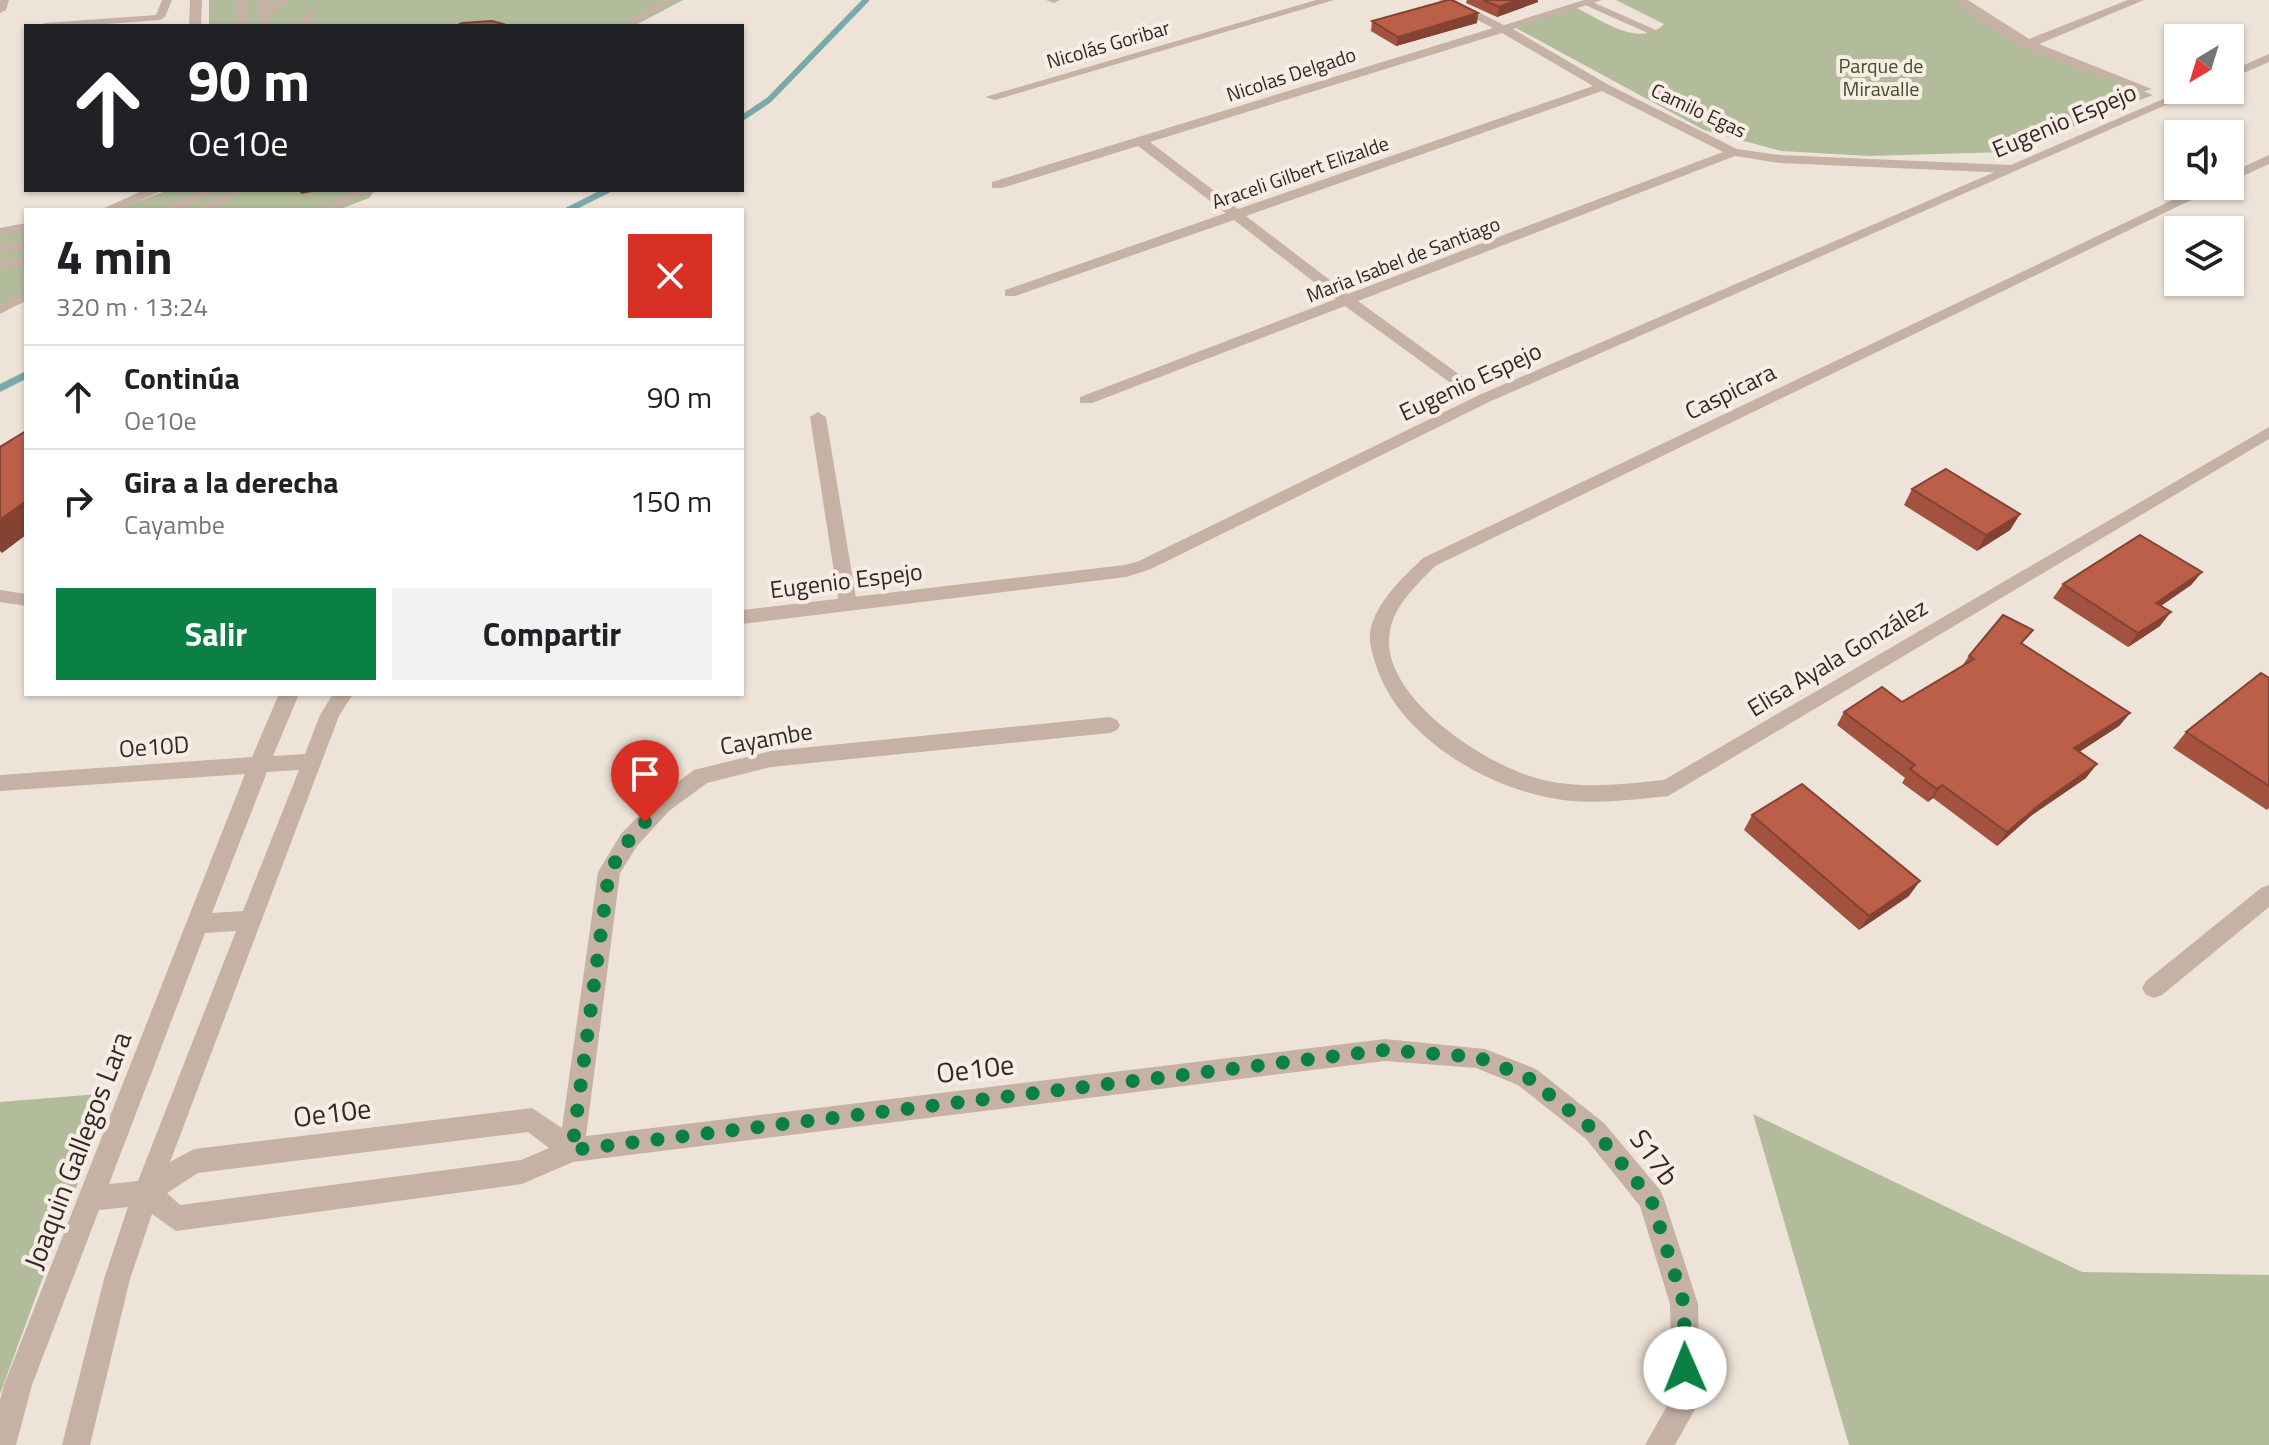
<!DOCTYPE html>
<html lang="es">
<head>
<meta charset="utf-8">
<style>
  :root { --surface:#fff; --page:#f2f2f2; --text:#202124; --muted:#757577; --line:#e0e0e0; --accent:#0b8043 }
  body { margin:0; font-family:"Titillium Web",sans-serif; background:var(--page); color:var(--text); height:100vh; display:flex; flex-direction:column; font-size:30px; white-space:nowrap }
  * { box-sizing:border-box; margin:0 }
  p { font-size:26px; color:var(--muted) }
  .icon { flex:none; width:44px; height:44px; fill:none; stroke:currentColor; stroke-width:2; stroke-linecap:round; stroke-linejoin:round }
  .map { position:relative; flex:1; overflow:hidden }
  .sheet { position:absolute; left:24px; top:208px; width:720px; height:488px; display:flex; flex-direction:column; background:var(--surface); border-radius:0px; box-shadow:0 2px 6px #0004 }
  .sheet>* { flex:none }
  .guide { position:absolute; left:24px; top:24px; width:720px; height:168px; border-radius:0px; box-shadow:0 2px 6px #0004; background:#202124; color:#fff; overflow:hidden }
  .needle { width:52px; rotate:218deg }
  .tools { position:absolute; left:2164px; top:24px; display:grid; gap:16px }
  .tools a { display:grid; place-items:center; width:80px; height:80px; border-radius:0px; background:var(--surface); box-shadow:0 2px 6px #0004; font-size:40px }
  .pin { position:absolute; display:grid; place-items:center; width:68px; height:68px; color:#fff; margin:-82px -34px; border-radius:50% 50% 50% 0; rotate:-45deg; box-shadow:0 0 8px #0007 }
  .pin .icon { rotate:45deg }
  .me { position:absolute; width:88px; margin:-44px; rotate:359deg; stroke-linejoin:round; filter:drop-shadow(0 0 6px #0008) }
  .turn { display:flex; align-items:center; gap:28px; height:168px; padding:0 32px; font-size:36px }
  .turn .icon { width:104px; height:104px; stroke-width:2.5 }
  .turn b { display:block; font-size:56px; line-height:68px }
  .round { display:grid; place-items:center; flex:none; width:84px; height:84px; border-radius:0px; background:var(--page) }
  .summary { display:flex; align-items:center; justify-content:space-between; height:136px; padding:0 32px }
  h1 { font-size:48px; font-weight:700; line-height:60px }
  .primary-button { display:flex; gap:16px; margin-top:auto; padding:16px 32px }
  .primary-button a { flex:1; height:92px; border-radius:0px; background:var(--accent); color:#fff; font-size:32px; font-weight:700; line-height:92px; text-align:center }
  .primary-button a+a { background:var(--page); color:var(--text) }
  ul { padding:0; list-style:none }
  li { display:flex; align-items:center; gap:24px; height:104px; padding:0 32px; border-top:2px solid var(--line) }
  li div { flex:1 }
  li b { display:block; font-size:30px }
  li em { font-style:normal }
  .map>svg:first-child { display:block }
  .green { fill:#b2bc9a }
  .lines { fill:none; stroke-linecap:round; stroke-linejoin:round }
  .stream-far1 { stroke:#79a9a8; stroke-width:6 }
  .stream { stroke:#79a9a8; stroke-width:7 }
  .service { fill:#c5b2a5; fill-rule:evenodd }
  .minor { fill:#c5b2a5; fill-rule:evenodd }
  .tertiary { fill:#c5b2a5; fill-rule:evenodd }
  .wall { fill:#a2523f }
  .shaded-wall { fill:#844233 }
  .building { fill:#bc5f49; stroke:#844233; stroke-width:2 }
  .route { stroke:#0b8043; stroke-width:14; stroke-dasharray:0 25.2 }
  .labels { text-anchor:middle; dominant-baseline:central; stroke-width:8; stroke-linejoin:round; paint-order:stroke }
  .far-street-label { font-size:20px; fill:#322926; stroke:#f7ede4 }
  .far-park-label { font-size:20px; fill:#434e2c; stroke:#f7ede4 }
  .street-label { font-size:24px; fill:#322926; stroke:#f7ede4 }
  .near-street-label { font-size:28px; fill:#322926; stroke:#f7ede4 }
</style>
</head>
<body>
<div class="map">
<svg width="2269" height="1445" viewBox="0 0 2269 1445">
  <rect width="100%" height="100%" fill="#eee3d8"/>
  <path class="green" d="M209,0H683L634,26H209Z
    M1616,0H1962L2027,44L2153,95L2007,152L1869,156L1781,151L1704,130L1516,28L1575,7C1600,19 1639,49 1664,24Z
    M168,190H375L369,198L338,210H115Z
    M26,230V300L0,314V236Z
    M111,1093L0,1394V1102Z
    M1753,1114L2082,1272L2269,1275V1445H1849Z"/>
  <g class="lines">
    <path class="stream-far1" d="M742,118L769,100L866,0
      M568,210L608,190"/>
    <path class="stream" d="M0,388L26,375"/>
    <path class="service" d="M162,0H172L165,17L160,20L80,26H40L45,23L156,15Z
      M662,0H674L631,26H619Z
      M1588,0L1656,30L1658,32L1650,34L1585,5L1583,3Z
      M309,10L317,12L309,26H299Z
      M356,190H369L334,210H320Z
      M26,292V301L0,313V304Z"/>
    <path class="minor" d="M0,0H9L6,10L0,13Z
      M190,0H202L201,26H189Z
      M236,0H248L247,26H235Z
      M258,0H270V6L277,0H290L270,16L271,26H259Z
      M1046,0H1060L1054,3Z
      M1316,0H1334L995,100L985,97Z
      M1439,0H1454L1504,25L1584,0H1602L1513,29L1607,84L1737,149L1779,155L2010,165L2017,169L2010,173L1779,163L1735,156L1358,301L1471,383V389H1459L1345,306L1092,403H1080V397L1336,299L1234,220L1015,296H1005V290L1226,213L1138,146L1002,188H992V182L1493,28ZM1502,33L1593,86L1238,209L1150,142ZM1602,91L1723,152L1348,294L1246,216Z
      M1955,0H1968L2029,39L2128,0H2144L2039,44L2152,89L2142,92C2080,68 2002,50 1955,0Z
      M2269,155V164L2230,182V173Z
      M2202,186H2220L1435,566C1418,584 1394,605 1390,631C1377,697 1493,771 1548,781C1586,789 1626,784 1664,780L2269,427V439L1668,796C1628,800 1586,806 1546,797C1478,783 1395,732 1375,662C1372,653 1369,642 1370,632C1375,603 1403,577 1423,558Z
      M144,190H163L119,210H100Z
      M198,190H216L180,210H162Z
      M230,190H247L214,210H197Z
      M26,223V231L0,236V228Z
      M26,240V248L0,253V245Z
      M26,256V264L0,269V261Z
      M818,412L826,417L857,604L848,611L839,604L810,417Z
      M279,694H299L273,756L305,754L320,715L333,694H353L339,716L170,1162L194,1149L532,1108L562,1128L598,872L621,834L655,799L694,770L771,751L1110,717L1117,720L1120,725L1117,730L1110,733L771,767L707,783L669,811L637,846L620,873L586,1136L1385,1039L1485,1049L1536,1069L1604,1123L1660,1190L1664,1199L1698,1304L1700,1400L1675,1445H1645L1672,1397L1670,1304L1640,1206L1586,1139L1518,1085L1476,1068L1385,1061L573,1162L522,1184L176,1231L152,1214L130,1279L90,1445H62L104,1279L128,1207L99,1210L32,1385L16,1445H0V1400L4,1385L245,774L0,791V775L252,757ZM299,770L243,911L212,913L267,772ZM236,931L138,1181L109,1184L205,933ZM528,1132L549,1148L521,1160L180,1205L167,1193L198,1173Z
      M2269,885V907L2162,995L2154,998L2146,995L2142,988L2146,981L2261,888Z"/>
    <path class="tertiary" d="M2269,54V62L2230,79V71Z
      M2184,90H2200L1489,402L1151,569L1126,577L742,624V610L1125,565L1139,561L1477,396Z
      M0,590L26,594V606L0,602Z"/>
  </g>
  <path class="wall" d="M1467,0H1538V2L1497,17L1466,3Z
    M1478,13L1477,23L1396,46L1371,31L1372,21Z
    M1912,489L2020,514L2010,530L1977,551L1904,505Z
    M2202,572L2191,585L2161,606L2160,626L2128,647L2053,598L2063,584Z
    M2023,644L2130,713L2119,726L2079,752L2086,778L2032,815L1997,846L1933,798L1928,802L1902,783L1905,778L1837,725L1844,712L1902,702L1962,666L1969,656Z
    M2269,678V808L2267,810L2173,748L2186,732Z
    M1752,815L1909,896L1859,930L1744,830Z"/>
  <path class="shaded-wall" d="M1518,0H1538V2L1497,17L1499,7Z
    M1478,13L1477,23L1396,46L1398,37Z
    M299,190H322L301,194Z
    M26,501V535L2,553L0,551V520Z
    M2020,514L2010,530L1977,551L1986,535Z
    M2202,572L2191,585L2146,616L2156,603Z
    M2171,612L2160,626L2128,647L2138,633Z
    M2130,713L2119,726L2064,762L2074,748Z
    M2097,764L2086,778L2032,815L1997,846L2007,832L2043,802Z
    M1942,785L1933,798L1928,802L1937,789Z
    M1920,881L1909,896L1859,930L1869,916Z"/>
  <path class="building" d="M1448,0H1452L1478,13L1398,37L1372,21Z
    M1483,0H1518L1499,7Z
    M492,21L510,26H456L462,23Z
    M26,431V501L0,520V447Z
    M1946,469L2020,514L1986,535L1912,489Z
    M2140,535L2202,572L2156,603L2171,612L2138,633L2063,584Z
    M2003,615L2033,630L2021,643L2130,713L2074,748L2097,764L2043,802L2007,832L1942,785L1937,789L1910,769L1915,765L1844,712L1882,687L1902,702L1974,659L1969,656Z
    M2261,673L2269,678V786L2186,732Z
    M1802,784L1920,881L1869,916L1752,815Z"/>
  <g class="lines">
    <path class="route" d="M645,822L629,840L609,872L572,1150L1385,1050L1477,1057L1527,1077L1595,1131L1651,1199L1684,1304L1685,1368"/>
  </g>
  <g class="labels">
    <g class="far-street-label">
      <text transform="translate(1108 44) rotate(-16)">Nicolás Goribar</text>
      <text transform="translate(1291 74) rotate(-18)">Nicolas Delgado</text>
      <text transform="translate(1699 110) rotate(25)">Camilo Egas</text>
      <text transform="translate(1300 172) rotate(-19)">Araceli Gilbert Elizalde</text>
      <text transform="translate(1403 259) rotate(-21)">Maria Isabel de Santiago</text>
    </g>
    <g class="far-park-label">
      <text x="1881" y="65">Parque de<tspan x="1881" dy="23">Miravalle</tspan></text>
    </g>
    <g class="street-label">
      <text transform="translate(2064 120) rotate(-23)">Eugenio Espejo</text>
      <text transform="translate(1470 381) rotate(-25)">Eugenio Espejo</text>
      <text transform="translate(1730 391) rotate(-26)">Caspicara</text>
      <text transform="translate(846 580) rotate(-7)">Eugenio Espejo</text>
      <text transform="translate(1837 657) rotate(-31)">Elisa Ayala González</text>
      <text transform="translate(766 738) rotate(-10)">Cayambe</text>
      <text transform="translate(154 746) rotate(-4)">Oe10D</text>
    </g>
    <g class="near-street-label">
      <text transform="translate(975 1068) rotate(-7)">Oe10e</text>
      <text transform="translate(332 1112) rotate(-7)">Oe10e</text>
      <text transform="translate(77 1150) rotate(-69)">Joaquin Gallegos Lara</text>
      <text transform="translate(1655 1157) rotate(54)">S17b</text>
    </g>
  </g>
</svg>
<div class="tools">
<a><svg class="needle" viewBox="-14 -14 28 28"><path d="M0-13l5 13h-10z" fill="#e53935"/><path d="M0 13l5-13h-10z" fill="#757577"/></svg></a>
<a><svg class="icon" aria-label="sound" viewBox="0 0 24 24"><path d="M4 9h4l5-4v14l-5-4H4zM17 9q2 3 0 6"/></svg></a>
<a><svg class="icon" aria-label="layers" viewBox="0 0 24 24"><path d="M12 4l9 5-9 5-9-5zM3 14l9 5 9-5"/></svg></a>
</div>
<div class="pin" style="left:645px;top:822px;background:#d93025"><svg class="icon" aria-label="arrive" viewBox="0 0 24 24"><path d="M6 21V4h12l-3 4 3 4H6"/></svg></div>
<svg class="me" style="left:1685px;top:1368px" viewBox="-20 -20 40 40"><circle r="19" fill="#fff"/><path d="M0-13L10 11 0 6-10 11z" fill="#0b8043"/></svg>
<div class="guide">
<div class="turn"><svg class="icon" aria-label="ahead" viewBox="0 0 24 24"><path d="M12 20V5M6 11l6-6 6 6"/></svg><div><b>90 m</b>Oe10e</div></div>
</div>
<section class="sheet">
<div class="summary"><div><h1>4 min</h1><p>320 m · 13:24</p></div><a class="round" style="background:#d93025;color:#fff"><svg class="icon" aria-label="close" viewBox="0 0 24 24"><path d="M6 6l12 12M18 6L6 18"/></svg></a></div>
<ul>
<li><svg class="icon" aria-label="ahead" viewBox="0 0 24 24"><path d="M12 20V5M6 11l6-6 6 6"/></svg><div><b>Continúa</b><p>Oe10e</p></div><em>90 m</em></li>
<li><svg class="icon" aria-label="right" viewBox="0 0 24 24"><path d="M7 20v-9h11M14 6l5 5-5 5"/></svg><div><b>Gira a la derecha</b><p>Cayambe</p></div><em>150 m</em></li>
</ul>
<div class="primary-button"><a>Salir</a><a>Compartir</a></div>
</section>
</div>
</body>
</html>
